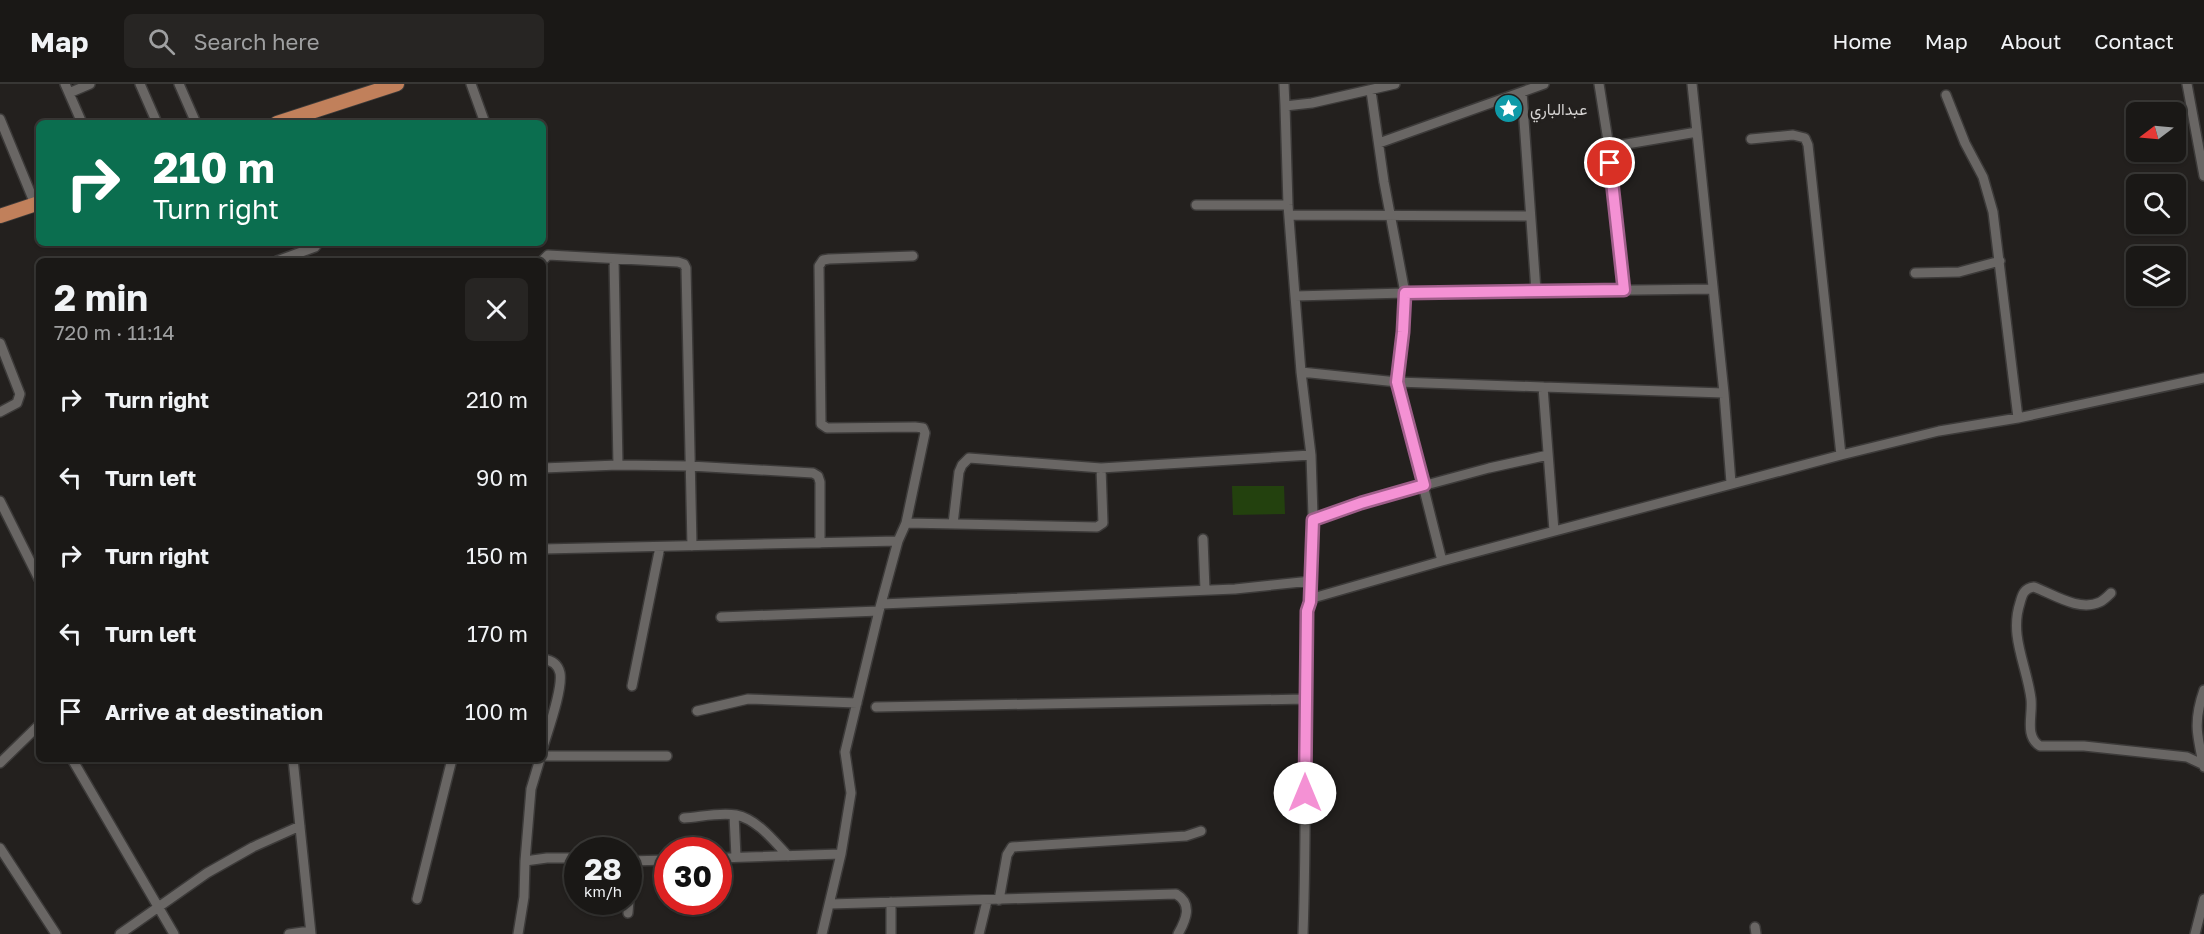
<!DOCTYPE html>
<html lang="en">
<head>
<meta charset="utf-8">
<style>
  :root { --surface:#1a1816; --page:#272523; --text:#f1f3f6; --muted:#9fa0a1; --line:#383735 }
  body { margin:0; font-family:"Golos Text",Vazirmatn,sans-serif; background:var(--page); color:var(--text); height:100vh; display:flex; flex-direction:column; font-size:22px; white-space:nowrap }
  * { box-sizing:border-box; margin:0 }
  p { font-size:20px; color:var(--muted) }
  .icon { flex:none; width:33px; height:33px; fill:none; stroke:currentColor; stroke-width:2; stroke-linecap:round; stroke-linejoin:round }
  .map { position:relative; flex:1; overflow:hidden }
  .panel { position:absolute; left:36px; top:174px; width:510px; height:504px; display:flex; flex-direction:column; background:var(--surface); border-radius:9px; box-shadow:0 2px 4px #0004,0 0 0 2px var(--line) }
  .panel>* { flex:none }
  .banner { position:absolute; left:36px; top:36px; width:510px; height:126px; border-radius:9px; box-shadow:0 2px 4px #0004,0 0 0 2px var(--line); background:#0b6e4f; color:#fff; overflow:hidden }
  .needle { width:39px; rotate:254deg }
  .controls { position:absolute; left:2126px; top:18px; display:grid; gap:12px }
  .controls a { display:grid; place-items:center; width:60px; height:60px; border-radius:9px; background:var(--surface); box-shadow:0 2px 4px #0004,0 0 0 2px var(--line); font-size:30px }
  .speed { position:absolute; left:564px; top:753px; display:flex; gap:12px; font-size:30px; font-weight:700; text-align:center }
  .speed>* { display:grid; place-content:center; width:78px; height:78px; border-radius:50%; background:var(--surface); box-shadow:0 2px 4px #0004,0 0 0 2px var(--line); line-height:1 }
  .speed small { font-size:15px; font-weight:400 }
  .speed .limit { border:9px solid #d22; background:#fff; color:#111 }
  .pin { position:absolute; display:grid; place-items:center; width:51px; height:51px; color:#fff; margin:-26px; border:3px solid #fff; border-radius:50%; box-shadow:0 2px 6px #0007 }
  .me { position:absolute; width:66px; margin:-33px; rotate:0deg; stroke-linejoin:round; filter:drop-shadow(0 0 4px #0008) }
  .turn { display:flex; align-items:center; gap:21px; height:126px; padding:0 18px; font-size:27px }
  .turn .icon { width:78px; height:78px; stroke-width:2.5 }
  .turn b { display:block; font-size:42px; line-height:51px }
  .round { display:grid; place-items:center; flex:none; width:63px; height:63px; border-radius:9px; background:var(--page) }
  .summary { display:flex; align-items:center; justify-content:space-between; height:102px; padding:0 18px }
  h1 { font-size:36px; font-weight:700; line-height:45px }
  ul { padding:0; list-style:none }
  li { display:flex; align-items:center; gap:18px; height:78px; padding:0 18px }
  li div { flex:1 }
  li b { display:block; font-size:22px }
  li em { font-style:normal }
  header { display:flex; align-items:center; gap:36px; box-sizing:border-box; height:84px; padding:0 30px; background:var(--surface); border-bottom:2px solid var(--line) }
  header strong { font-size:28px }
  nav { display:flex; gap:33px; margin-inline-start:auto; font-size:21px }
  .search { width:420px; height:54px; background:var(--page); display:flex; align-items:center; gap:15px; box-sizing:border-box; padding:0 21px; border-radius:9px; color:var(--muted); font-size:22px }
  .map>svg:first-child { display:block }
  .green { fill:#23410e }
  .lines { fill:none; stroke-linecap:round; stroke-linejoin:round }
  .street-casing { stroke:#3c3a39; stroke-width:12 }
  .primary-casing { stroke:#3c3a39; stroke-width:16 }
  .street { stroke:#696664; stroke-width:9 }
  .primary { stroke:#c1805b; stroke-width:14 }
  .route-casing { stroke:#9f5e8a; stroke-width:15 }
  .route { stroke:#f491d4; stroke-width:10 }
  .labels { text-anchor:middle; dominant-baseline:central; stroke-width:6; stroke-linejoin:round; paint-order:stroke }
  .poi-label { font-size:16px; fill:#d6d4d3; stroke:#23201e; text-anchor:start }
</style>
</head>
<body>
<header>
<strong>Map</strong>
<div class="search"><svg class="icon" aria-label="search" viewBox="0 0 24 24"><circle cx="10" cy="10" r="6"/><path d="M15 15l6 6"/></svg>Search here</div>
<nav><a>Home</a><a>Map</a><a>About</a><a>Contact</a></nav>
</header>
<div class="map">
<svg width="2204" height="850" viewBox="0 0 2204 850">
  <rect width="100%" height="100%" fill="#23201e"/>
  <path class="green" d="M1232,402H1284L1285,430L1233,431Z"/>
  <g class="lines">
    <defs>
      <path id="street" d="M65,0L82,39
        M140,0L157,39
        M179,0L196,39
        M471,0L485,39
        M1284,0L1285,22
        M1599,0L1609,63L1624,206
        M1692,0L1724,309L1731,399
        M2187,0L2204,92
        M1371,7L1384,98L1405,209L1403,248L1397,298L1442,477
        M1522,8L1536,207
        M69,9L90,0
        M1946,11L1965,59L1983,93L1993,128L2018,334
        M0,35L35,120
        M1751,55L1793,51L1805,54L1808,61L1841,371
        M1379,59L1544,0
        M1609,63L1697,48
        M1196,121H1288
        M1289,131L1530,132
        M614,175L618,381
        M277,177L315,163L318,159
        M542,177L548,171L678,178L684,180L686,184L692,462
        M1915,189L1959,188L2000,177
        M1295,212L1405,209L1713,205
        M0,259L20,310L17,319L0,328
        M1301,288L1397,298L1543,303L1554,447
        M1543,303L1724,309
        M543,384L618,381L690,382L813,389L818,392L820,398V459
        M0,417L39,495
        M1313,436L1374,415L1489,384L1548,371
        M906,439L1097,443L1103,439L1101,384
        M953,440L959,388L962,381L969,374L1101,384L1311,371
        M1203,455L1205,506
        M543,465L898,457
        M2111,509C2108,512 2104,516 2100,518C2079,528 2053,510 2034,503C2024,504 2022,511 2020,519C2009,552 2027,582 2031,615C2033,631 2024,652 2040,662H2084L2187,673L2204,681
        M1310,518L1313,432L1311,371L1301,288L1295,212L1288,121L1285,22L1312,19L1395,0
        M881,520L1235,505L1311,497
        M721,533L879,527
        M543,575C551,576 558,580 560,589C563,605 548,646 543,663
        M632,602L660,463
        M2204,606C2193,637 2197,652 2204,683
        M876,623L1305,615
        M697,627L748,615L857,619
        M543,672H667
        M72,675L174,850
        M293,675L311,850
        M540,675L531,705L525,777L547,774H578
        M0,679L39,641
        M734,731L736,773
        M684,734C700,733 720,728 736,731C757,735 774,757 788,772
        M0,764L56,850
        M718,774L841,770
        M628,777L668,776
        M417,815L452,675
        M999,816L1007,771L1012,763L1186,752L1201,747
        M830,820L1176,810C1193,820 1186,836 1178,850
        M628,829L632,777
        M1755,843L1756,850
        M120,850L207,789L253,763L300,742
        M289,850L310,847
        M518,850L524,813L525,777
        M822,850L841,770L851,709L845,668L879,527L898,457L906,439L925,349L923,344L915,343L827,344L821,340L819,182L823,176L829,175L913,172
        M891,850V818
        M979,850L987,817
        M1303,850C1307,742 1304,634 1307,527L1313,514L1442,477L1841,371L1939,347L2018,334L2204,294
        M2195,850L2204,815"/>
      <path id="primary" d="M277,39L397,0
        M0,132L39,119"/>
    </defs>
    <use href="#street" class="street-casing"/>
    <use href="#primary" class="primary-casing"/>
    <use href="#street" class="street"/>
    <use href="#primary" class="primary"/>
  </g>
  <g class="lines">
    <defs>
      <path id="route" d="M1305,709L1307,527L1310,518L1313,436L1361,419L1424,401L1397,298L1403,248L1405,209L1624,206L1610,79"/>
    </defs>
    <use href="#route" class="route-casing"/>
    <use href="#route" class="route"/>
  </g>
  <defs>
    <symbol id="sight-disc" viewBox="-11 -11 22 22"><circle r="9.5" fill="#0f9aa8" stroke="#23201e"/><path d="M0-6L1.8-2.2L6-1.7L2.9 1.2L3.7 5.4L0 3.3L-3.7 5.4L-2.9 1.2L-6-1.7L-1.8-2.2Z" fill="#fff"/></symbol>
  </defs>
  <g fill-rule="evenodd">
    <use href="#sight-disc" x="1492" y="8" width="33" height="33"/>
  </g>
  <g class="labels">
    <g class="poi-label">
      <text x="1530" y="25">عبدالباري</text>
    </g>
  </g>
</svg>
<div class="controls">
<a><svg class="needle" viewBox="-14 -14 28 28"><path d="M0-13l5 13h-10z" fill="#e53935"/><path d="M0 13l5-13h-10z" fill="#9fa0a1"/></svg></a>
<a><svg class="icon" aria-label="search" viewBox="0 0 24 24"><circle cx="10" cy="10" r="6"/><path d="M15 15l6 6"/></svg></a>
<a><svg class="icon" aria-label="layers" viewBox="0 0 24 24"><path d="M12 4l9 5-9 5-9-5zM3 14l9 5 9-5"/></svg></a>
</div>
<div class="speed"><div>28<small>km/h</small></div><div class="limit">30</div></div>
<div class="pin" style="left:1610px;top:79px;background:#d93025"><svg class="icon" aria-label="arrive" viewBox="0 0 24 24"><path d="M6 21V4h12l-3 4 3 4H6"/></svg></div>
<svg class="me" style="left:1305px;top:709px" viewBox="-20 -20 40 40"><circle r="19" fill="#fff"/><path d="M0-13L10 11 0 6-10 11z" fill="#f491d4"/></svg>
<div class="banner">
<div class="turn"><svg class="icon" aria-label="right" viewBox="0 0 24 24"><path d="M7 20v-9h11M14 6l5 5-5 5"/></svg><div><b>210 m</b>Turn right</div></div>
</div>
<section class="panel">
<div class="summary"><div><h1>2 min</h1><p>720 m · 11:14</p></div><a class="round"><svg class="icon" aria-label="close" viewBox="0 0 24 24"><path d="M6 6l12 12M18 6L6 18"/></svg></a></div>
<ul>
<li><svg class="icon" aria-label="right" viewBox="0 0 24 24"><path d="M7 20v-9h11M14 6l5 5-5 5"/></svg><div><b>Turn right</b></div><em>210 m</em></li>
<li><svg class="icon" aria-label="left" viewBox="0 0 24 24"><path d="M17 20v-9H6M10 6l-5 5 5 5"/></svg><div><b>Turn left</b></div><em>90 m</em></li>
<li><svg class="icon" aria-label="right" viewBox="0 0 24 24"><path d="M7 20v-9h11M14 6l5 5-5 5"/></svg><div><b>Turn right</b></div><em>150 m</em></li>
<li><svg class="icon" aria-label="left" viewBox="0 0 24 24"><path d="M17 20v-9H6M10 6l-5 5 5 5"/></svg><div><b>Turn left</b></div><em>170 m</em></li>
<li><svg class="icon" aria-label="arrive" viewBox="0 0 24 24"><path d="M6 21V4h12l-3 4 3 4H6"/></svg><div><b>Arrive at destination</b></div><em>100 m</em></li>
</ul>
</section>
</div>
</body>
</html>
